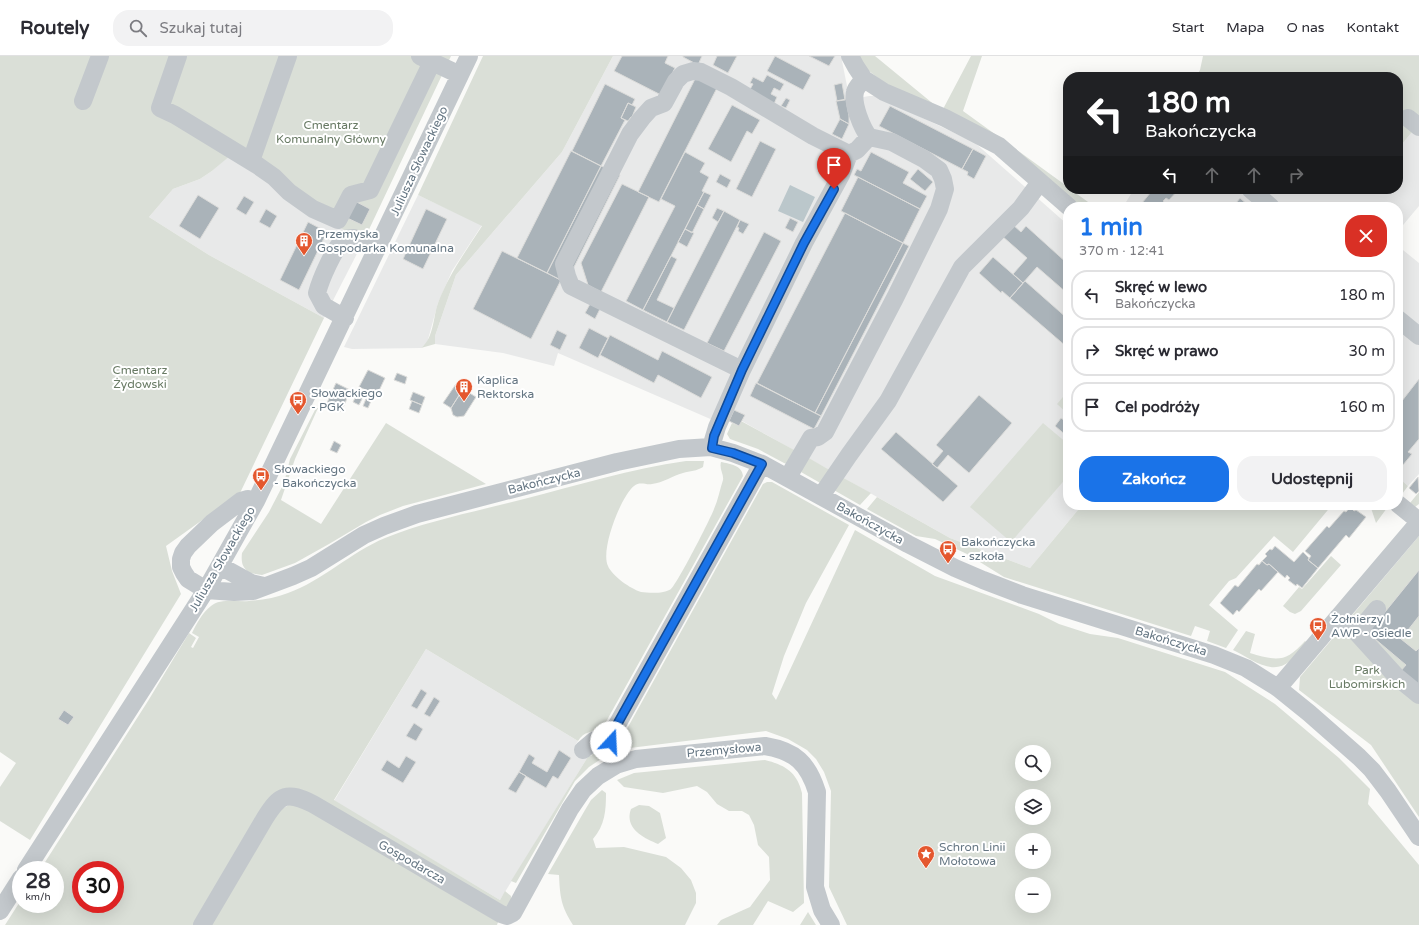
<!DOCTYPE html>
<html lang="pl">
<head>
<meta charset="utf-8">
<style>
  :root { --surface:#fff; --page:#f2f2f3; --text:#2b2b33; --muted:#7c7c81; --line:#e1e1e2; --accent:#1a73e8 }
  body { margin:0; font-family:"Varela Round",sans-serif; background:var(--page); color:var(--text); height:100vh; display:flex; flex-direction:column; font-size:15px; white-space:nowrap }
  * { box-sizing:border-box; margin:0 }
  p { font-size:13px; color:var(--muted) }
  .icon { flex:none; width:22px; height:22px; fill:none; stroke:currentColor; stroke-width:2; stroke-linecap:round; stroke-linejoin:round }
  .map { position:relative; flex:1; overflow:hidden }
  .sheet { position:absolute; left:1063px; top:146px; width:340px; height:308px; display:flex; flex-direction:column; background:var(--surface); border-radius:16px; box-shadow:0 4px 16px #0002 }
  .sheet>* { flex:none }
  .hud { position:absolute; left:1063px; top:16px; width:340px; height:122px; border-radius:16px; box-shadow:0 4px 16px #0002; background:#202124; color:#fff; overflow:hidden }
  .buttons { position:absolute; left:1015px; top:689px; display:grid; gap:8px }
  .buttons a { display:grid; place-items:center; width:36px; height:36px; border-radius:50%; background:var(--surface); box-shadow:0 4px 16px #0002; font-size:20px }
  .speed { position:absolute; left:12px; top:805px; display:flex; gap:8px; font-size:20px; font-weight:700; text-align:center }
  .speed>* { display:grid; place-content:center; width:52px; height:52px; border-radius:50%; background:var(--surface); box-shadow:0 4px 16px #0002; line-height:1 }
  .speed small { font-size:10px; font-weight:400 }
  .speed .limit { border:6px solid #d22; background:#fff; color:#111 }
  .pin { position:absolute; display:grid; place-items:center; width:34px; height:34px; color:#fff; margin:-41px -17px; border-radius:50% 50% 50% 0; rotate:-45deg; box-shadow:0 0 4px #0007 }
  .pin .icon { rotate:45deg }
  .me { position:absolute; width:44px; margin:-22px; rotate:20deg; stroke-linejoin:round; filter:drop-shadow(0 0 3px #0008) }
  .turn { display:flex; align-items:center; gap:14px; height:84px; padding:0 16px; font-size:18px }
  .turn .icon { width:52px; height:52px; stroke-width:2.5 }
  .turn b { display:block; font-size:28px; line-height:34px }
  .lanes { display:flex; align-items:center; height:38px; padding:0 16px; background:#0003; justify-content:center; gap:20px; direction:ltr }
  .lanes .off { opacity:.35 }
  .round { display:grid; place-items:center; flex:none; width:42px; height:42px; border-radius:16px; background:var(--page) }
  .headline { display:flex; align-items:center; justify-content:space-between; height:68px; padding:0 16px }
  h1 { font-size:24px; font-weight:700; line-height:30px; color:var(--accent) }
  .primary-button { display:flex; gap:8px; margin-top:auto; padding:8px 16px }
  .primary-button a { flex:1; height:46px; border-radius:16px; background:var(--accent); color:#fff; font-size:16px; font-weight:700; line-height:46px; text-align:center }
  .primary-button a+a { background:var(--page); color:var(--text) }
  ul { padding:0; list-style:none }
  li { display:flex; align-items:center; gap:12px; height:50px; margin:0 8px 6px; padding:0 8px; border:2px solid var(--line); border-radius:16px }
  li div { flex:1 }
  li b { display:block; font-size:15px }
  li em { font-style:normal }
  header { display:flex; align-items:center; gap:24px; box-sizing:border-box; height:56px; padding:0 20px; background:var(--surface); border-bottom:1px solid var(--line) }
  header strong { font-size:19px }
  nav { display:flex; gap:22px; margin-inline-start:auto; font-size:14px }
  .search { width:280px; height:36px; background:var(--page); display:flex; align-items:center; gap:10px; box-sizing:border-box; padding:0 14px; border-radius:16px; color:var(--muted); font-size:15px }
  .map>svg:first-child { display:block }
  .built { fill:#e8e9e9 }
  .green { fill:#dadfd7; fill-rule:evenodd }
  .water { fill:#bbc7cb }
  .building { fill:#aab3b9; stroke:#dcdcda }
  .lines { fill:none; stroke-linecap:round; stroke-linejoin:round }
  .minor { stroke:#c3c8cc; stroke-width:18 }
  .route-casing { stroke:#114b97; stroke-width:10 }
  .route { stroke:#1a73e8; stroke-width:7 }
  .labels { text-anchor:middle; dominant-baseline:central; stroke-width:4; stroke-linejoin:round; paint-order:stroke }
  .park-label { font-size:12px; fill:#687a64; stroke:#fff }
  .street-label { font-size:12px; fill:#657683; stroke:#fff }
  .poi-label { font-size:12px; fill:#657683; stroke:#fff; text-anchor:start }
</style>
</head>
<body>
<header>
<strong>Routely</strong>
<div class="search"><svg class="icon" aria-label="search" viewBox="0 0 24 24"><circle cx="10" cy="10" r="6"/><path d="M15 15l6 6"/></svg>Szukaj tutaj</div>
<nav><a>Start</a><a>Mapa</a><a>O nas</a><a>Kontakt</a></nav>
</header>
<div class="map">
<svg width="1419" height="869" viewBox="0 0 1419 869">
  <rect width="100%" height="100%" fill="#fafaf8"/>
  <path class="built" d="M613,0H842V5L849,40L858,42L869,40H876L974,86L1068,169V449H1082L1030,512L950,482L742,365L739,370L718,360L715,365L558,297L554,310L503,297L435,288V280L456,219L562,96Z
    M1419,64V150L1398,175V151H1123L1134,133H1398V93L1412,76Z
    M230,99L364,184L324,262L209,199L149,161L173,133L200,123L212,115Z
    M418,139L482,169L452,215L438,247L427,287L421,292L352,293L344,291Z
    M1398,190L1419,207V418L1408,430L1398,421Z
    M426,593L578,685L576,688L589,699L500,844L334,745Z"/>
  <path class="green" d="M0,0H451L364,184L327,165L231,99L212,115L200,123L173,133L149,161L209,199L324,262L240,437L166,490L172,515L181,538L30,784L0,765V731L16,707L0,696Z
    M483,0H613L562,96L456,219L435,280V288L421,292C434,282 433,261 438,247C449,218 466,195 482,170L418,139Z
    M855,0H875L942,55L971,0H982L963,55L1068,131V133H1070L1095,151H1079L1005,87L897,37L864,11Z
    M1203,0H1419V64L1412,76L1398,93V21H1196L1200,14Z
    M1068,335V358L1057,348Z
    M316,352H318L295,403L281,444L321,468L386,367L486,428L403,450L380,459L366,466L329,488L295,507L262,519L250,517C242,512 241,506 242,497L269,456L284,427L290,403Z
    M741,365L796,395L787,408L784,407L758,393L730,383L727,378L732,367L739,370Z
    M1043,367L1068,388V420L1011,486L970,451Z
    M807,401L833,416L822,428L801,416Z
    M686,405H704L703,411C697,415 690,415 683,417C672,420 663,427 652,428C645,429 640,425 634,430C621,440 600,494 608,510C612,520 631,533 641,536C649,537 664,538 671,533C677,528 710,464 714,453C718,444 720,433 723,424C724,418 719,413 721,406C730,408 742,409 743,420L602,673C592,676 584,675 578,685L426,593L334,744L500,844L505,835L511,840V844L506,851L294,734L197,869H5L21,844V848H55V814H40L148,645L189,577L196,582L191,591L193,592L199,581L192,577C197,567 202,557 211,550C221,542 237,546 249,545C262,544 276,542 288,537C322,525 351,496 385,482C430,464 478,455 524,443C578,429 631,413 686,405ZM81,814H115V848H81Z
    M840,420L871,437L860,449L832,433Z
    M1398,421L1408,430L1402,438L1398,436Z
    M767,426H772L849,469L806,547L784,600L772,638L776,644L855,474L935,520L1039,558L1059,568L1090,578L1118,582L1225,616L1275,648L1339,702L1370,733L1368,748L1419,809V869H847L829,831L831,735L824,716L816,703L807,694L788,683L766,675L630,692C623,691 621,687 623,680L763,428ZM1022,696H1044V718H1022ZM1022,740H1044V762H1022ZM1022,784H1044V806H1022ZM1022,828H1044V850H1022Z
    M1419,436V448L1415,451L1410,447Z
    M877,441L950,482L1030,512L1082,449H1332L1293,496L1274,480L1236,522L1229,525L1209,549L1238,574L1226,592L1207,585L1210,575L1195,570L1191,580L1004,521L967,498L935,483L916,480L867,453Z
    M1370,449H1384L1387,452L1376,467Z
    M1419,480V761L1371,689L1299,634L1300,621Z
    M1331,500L1341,509L1301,555L1295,558L1290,556L1283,550L1299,531L1302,533Z
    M1246,575L1255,578L1250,597C1277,605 1285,607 1305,585L1306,586C1301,592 1296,600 1290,605C1272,621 1250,602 1233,594Z
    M598,694L601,698V703L589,711L575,725L516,827L511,825L589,699L591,700L595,695Z
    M765,704C785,709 797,716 802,737L804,847L793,856L768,845L753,869H717L721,864L750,851L770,824L769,801L758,789L754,769L749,759L742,755H729L717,748L707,736L697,730L663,737L624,731L617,724L634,717Z
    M602,734L606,737C606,755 605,769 593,783L596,792L624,791L666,801L681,812L691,824L696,837V847L685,869H573C561,850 560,841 559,819L548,818L585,754L591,744Z
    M294,746L498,866L497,869H208L275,757Z
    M639,749L649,750L660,757L666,782L658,788C643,782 624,772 631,753Z
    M808,856L816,869H800Z"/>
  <path class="water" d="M790,129L815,141L803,166L778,155Z"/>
  <path class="building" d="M622,0H668L665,7L675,12L661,39L614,15Z
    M683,0H702L698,9L683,1Z
    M717,0H737L728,17L713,9Z
    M775,0L811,19L803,34L767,15Z
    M809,0H835L829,10Z
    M697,19L718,30L659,146L638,136Z
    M767,19L784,28L780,35L774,32L771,38L777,41L774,48L749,35L753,28L750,27L753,21L763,26Z
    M842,27L845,44L837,45L834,29Z
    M605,28L635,43L632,49L628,47L621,62L625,64L601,110L572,95Z
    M786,42L790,44L786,52L781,50Z
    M846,43L849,60V68L840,63L836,45Z
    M628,47L636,51L632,61H631L628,65L621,62Z
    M732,49L760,64L752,78L747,75L731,106L708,93Z
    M890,50L973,93L962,113L879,70Z
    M840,63L849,68L842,83L832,78Z
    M760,85L776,93L752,141L736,133Z
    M973,93L986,100L974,123L967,119L968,116L962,113Z
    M571,95L601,110L547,217L517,202Z
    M685,96L705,107L700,116L709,121L702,135L704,136L643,254L626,245L675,150L661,143Z
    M871,96L909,116L903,127L927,140L920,153L854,119L857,113L861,115Z
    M601,110L620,119L566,227L547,217Z
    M918,113L933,126L925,135L910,123Z
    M720,118L731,124L727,132L716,126Z
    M858,121L920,153L903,187L841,155Z
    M622,128L649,141L601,236L588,229L581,207Z
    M1149,133H1179L1169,144L1166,142L1163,145L1166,148L1163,151H1147L1142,147L1151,136L1148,134Z
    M704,136L711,139L704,153L697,149Z
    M198,139L219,152L200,183L179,170Z
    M244,140L254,146L246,159L236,153Z
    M1240,142L1250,151H1233Z
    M351,143L370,153L362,169L343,160Z
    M697,149L704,153L692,177L685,173Z
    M717,152L724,155L718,166L712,162Z
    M266,153L277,160L270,172L259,166Z
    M426,153L447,163L423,213L403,203Z
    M724,155L740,164L684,274L667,266Z
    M845,157L903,187L815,357L757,327Z
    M790,162L798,166L793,176L785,172Z
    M740,164L749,168L743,178L738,175L739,172L737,171Z
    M308,166L327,176L299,234L280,224Z
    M1012,168L1021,176L1026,170L1068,208V238L1037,211L1023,227L1013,218L1027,202L1002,180Z
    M685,173L694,177L687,191L678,186Z
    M764,176L781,185L724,295L707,287Z
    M903,187L909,190L821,360L815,357Z
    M502,195L561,224L531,283L473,253Z
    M671,200L677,203L657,244L674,252L667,266L643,254Z
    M993,201L1023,227L1010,242L1002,235L1001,237L979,217Z
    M1025,225L1068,263V292L1010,242Z
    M590,248L600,253L595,263L585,257Z
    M589,272L608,282L598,302L579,292Z
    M557,274L567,279L560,294L550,289Z
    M610,279L658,304L662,295L712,321L701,342L658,319L654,327L600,299Z
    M368,314L385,322L377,339L359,331Z
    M397,317L407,321L405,328L394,324Z
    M1419,323V383L1408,396L1412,398L1403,409L1398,405V350Z
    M336,327L350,334L344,350H343L340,356L326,349Z
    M756,327L821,360L814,373L750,340Z
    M456,328L463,333L451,352L443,347Z
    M463,333L476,341L464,360L457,361L453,359L451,352Z
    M413,336L425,341L422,349L410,344Z
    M357,338L363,341L359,349L353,346Z
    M368,338L373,340L368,352L363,350Z
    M979,339L1012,367L969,417L948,399L937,412L932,408L943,395L936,389Z
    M412,345L422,349L419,357L409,353Z
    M734,354L745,359L739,370L729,365Z
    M1061,362L1068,367V381L1055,370Z
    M896,376L958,430L943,446L881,393Z
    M334,385L341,389L337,397L330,394Z
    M1418,421L1419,435L1416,438L1409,432Z
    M1350,451L1354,455L1356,454L1366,461L1349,482L1346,479L1318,512L1308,504L1311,500L1305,495L1327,470L1329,472L1344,455L1346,456Z
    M1275,490L1294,506L1303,496L1309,502L1308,504L1318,512L1302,532L1297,528L1296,530L1288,524L1290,522L1287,519L1285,522L1269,508L1267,509L1262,505L1267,500L1265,498L1270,493L1272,494Z
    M1262,505L1267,509L1269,508L1278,516L1261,535L1259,533L1239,556L1237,554L1233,559L1220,547L1235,529L1238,531L1257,508L1259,509Z
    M1419,514V560L1401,583L1416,595L1419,592V633L1399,617L1406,609L1368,577Z
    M421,633L427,637L417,653L411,650Z
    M434,641L440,645L430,661L424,658Z
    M64,654L74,661L68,669L58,663Z
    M414,667L423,673L416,685L406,680Z
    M559,694L571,702L558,723L553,720L546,732L519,716L529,698L535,702L532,707L547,716Z
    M406,700L416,706L403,727L381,714L387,704L399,712Z
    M519,716L526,720L516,737L508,733Z"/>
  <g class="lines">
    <path class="minor" d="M178,0L160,52L175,59L257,109L274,121L289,136L313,153L338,164L351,139L370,134L432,6
      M420,0L460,19
      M850,0L856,11L864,23L884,36L945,62L999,90L1069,151
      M83,45L100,0
      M1408,62L1419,71
      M251,105L288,0
      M1250,133L1271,151
      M345,262L324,250L317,237C321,222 334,193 344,183L354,182L378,192
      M1398,263L1419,280
      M742,314L571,230L567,220L564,208L630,78L642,62L651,52L664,47L676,25L683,18L693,15L701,16L731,31L813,80L849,98
      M711,391L717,371L742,314L804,187L841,119L849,98L857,94L869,81C862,72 852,48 855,36C856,31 861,27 864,23
      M788,421L811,382L818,381L825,376L895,242L939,153L945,133L943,123L939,114L924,103L892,86L869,81
      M821,440L849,399L888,345L962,211L1021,152L1040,126
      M256,445L248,443L241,445L212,467L188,490L183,497L181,503V511L184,517L188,523L206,534L234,536L253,535L293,520L311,512L364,479L384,470L417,458L617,406L679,393L711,391L733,397L762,408L908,488L955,512L983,524L1022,539L1214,599L1246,612L1278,632L1309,657L1359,701L1372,714L1388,735L1419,781
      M1398,448L1419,465
      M220,510L251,527L264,530
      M1338,561L1357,577L1397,621L1419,639
      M1357,577L1377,553
      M1278,632L1419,466
      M583,694L595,684L611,686
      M616,709L611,686L613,676L762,408
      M26,814L206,534L256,445L469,0
      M0,855L21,822
      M202,869L265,762C280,738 287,735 313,748L501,858L507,860L513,857L570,753L583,734L598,720L616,709L636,703L765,690C795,695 808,707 817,736L815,831L822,854L831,869"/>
  </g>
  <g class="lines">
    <defs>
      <path id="route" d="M611,686L613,676L619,665L762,408L733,397L712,392L714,380L742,314L804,187L834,133"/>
    </defs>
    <use href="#route" class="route-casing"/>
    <use href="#route" class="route"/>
  </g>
  <defs>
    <symbol id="building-pin" viewBox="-11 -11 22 30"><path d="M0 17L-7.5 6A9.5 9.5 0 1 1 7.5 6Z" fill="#e4572e" stroke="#fff"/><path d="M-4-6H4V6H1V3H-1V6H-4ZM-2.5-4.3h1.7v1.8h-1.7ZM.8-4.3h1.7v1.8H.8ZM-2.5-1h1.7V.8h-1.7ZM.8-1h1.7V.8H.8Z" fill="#fff"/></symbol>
    <symbol id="bus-pin" viewBox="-11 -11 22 30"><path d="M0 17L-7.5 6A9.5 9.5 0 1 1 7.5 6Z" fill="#e4572e" stroke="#fff"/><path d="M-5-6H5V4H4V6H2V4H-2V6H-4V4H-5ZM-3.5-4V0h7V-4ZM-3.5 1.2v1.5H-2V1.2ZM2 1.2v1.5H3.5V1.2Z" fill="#fff"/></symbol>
    <symbol id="sight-pin" viewBox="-11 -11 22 30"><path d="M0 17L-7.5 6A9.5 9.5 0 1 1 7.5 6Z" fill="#e4572e" stroke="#fff"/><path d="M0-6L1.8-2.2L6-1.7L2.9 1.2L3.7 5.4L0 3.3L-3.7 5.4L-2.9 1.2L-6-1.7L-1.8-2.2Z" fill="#fff"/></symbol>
  </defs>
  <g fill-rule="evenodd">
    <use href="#building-pin" x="294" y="175" width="20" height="27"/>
    <use href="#building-pin" x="454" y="321" width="20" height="27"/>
    <use href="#bus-pin" x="288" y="334" width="20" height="27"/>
    <use href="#bus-pin" x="251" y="410" width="20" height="27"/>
    <use href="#bus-pin" x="938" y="483" width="20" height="27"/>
    <use href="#bus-pin" x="1308" y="560" width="20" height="27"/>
    <use href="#sight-pin" x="916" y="788" width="20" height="27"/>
  </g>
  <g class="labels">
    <g class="park-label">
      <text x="331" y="69">Cmentarz<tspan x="331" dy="14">Komunalny Główny</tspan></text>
      <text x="140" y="314">Cmentarz<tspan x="140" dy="14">Żydowski</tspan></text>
      <text x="1367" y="614">Park<tspan x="1367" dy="14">Lubomirskich</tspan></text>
    </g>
    <g class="street-label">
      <text transform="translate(419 105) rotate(-65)">Juliusza Słowackiego</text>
      <text transform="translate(544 425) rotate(-14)">Bakończycka</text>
      <text transform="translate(870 467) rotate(29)">Bakończycka</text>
      <text transform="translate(222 503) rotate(-60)">Juliusza Słowackiego</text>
      <text transform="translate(1171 585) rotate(17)">Bakończycka</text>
      <text transform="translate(724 694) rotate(-5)">Przemysłowa</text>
      <text transform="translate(412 806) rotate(30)">Gospodarcza</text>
    </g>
    <g class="poi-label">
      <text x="317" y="178">Przemyska<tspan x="317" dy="14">Gospodarka Komunalna</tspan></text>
      <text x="477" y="324">Kaplica<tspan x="477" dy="14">Rektorska</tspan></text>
      <text x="311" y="337">Słowackiego<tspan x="311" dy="14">- PGK</tspan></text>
      <text x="274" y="413">Słowackiego<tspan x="274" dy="14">- Bakończycka</tspan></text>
      <text x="961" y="486">Bakończycka<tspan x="961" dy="14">- szkoła</tspan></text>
      <text x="1331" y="563">Żołnierzy I<tspan x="1331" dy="14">AWP - osiedle</tspan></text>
      <text x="939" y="791">Schron Linii<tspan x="939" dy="14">Mołotowa</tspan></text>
    </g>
  </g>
</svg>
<div class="buttons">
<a><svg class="icon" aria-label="search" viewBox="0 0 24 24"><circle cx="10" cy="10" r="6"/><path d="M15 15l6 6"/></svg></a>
<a><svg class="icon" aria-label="layers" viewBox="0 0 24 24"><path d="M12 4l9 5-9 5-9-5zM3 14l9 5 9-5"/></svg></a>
<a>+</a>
<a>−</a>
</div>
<div class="speed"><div>28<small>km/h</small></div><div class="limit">30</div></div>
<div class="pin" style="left:834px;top:133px;background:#d93025"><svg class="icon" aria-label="arrive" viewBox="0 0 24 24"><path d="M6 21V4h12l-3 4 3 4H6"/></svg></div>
<svg class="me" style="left:611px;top:686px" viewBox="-20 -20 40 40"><circle r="19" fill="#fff"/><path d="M0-13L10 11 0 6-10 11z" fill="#1a73e8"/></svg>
<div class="hud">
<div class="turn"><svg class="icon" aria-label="left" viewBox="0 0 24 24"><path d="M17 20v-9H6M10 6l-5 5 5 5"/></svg><div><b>180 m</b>Bakończycka</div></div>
<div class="lanes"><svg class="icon" aria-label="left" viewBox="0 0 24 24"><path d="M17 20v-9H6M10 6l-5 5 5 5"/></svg><svg class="icon off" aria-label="ahead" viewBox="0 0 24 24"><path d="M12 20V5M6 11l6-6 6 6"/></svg><svg class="icon off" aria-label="ahead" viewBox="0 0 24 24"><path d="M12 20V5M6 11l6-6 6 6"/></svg><svg class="icon off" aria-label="right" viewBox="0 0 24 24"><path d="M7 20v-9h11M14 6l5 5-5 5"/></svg></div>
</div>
<section class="sheet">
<div class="headline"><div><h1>1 min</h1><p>370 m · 12:41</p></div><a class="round" style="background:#d93025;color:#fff"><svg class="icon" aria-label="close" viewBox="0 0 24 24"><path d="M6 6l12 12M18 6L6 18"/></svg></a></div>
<ul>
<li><svg class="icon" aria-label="left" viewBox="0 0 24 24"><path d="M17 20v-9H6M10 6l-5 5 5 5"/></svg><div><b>Skręć w lewo</b><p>Bakończycka</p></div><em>180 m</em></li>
<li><svg class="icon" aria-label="right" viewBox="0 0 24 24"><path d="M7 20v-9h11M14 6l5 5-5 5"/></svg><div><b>Skręć w prawo</b></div><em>30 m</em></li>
<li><svg class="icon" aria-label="arrive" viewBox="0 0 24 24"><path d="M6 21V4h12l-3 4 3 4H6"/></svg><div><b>Cel podróży</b></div><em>160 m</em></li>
</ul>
<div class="primary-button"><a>Zakończ</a><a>Udostępnij</a></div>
</section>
</div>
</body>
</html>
